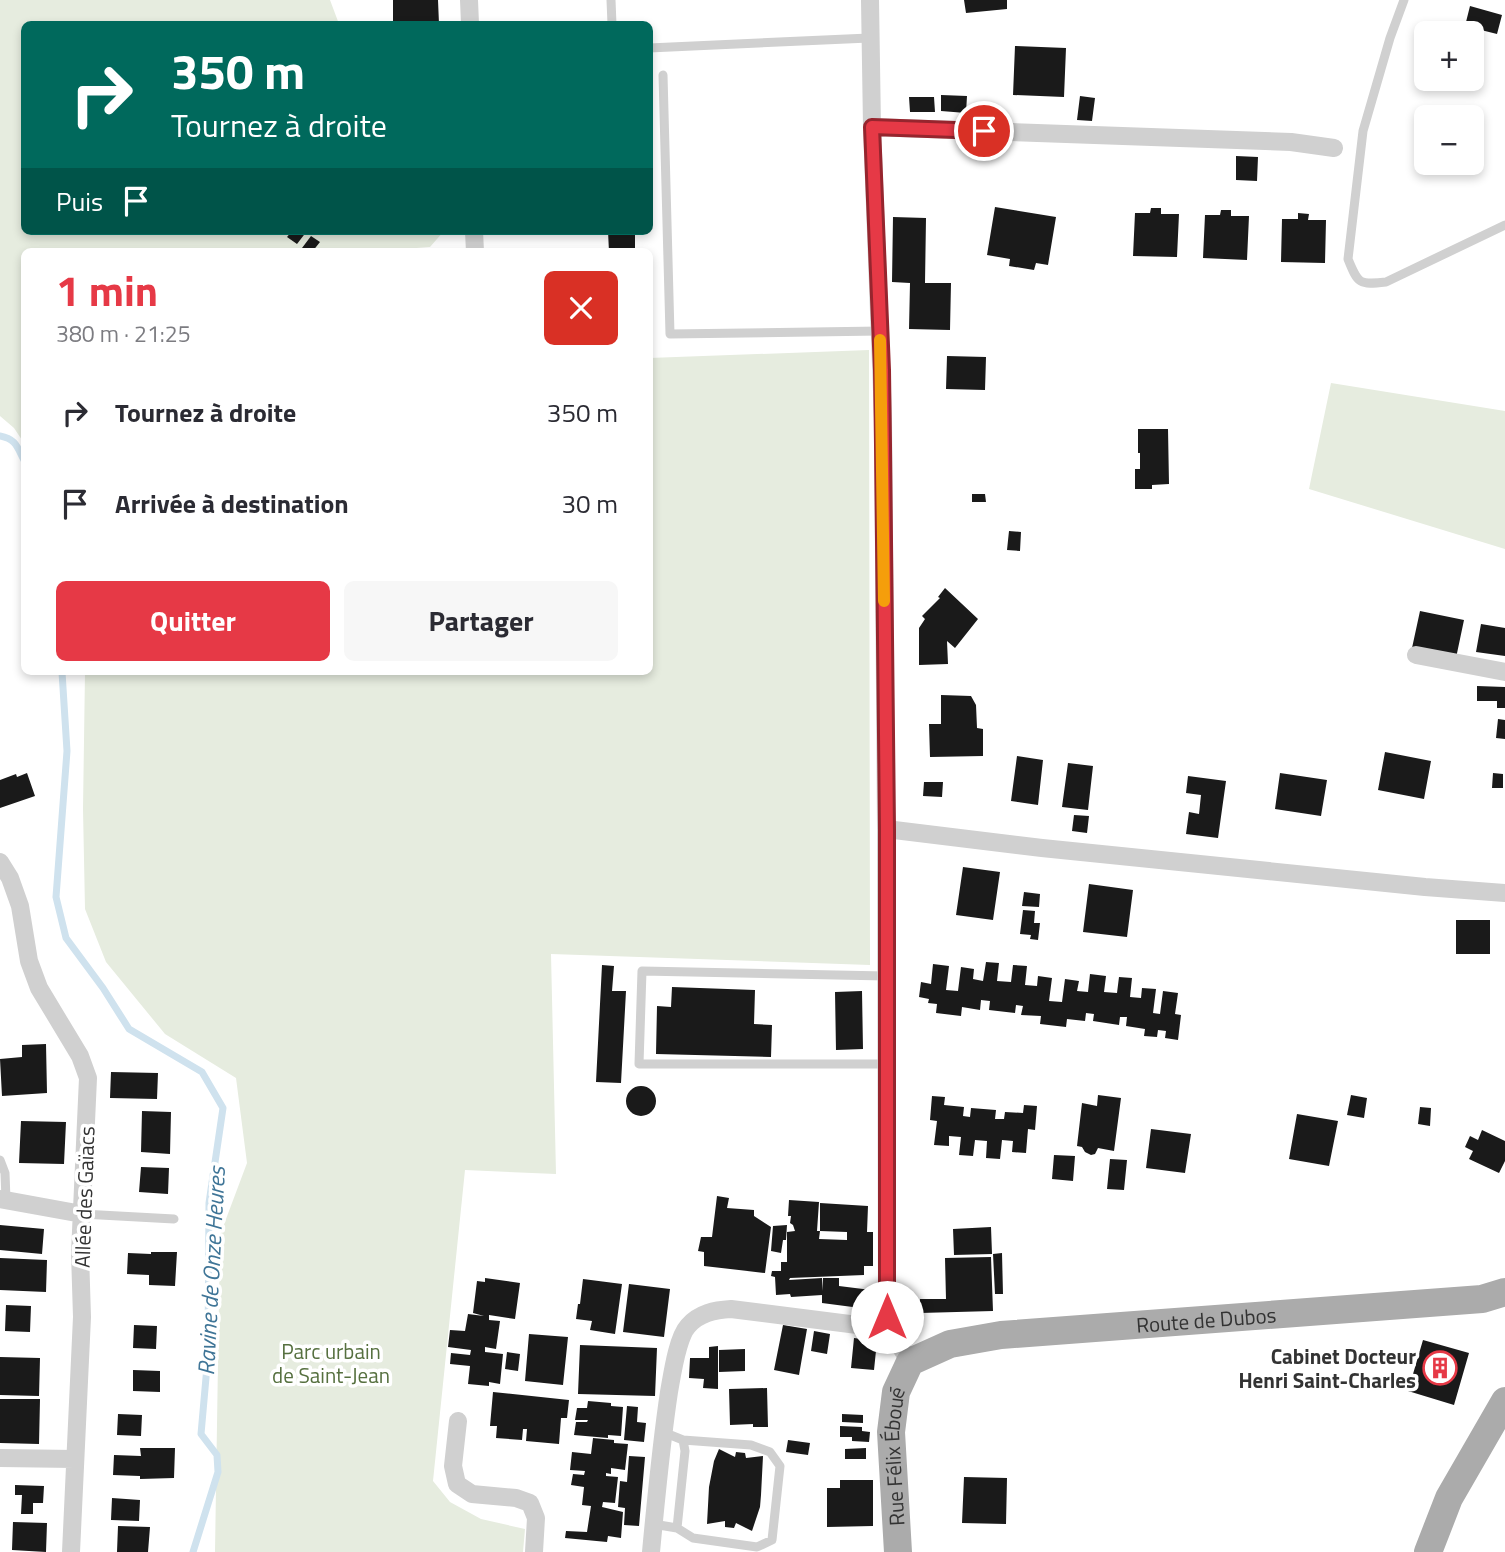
<!DOCTYPE html>
<html lang="fr">
<head>
<meta charset="utf-8">
<style>
  :root { --surface:#fff; --page:#f7f7f7; --text:#2b2b33; --muted:#7c7c81; --accent:#e63946 }
  body { margin:0; font-family:"Titillium Web",sans-serif; background:var(--page); color:var(--text); height:100vh; display:flex; flex-direction:column; font-size:26px; white-space:nowrap }
  * { box-sizing:border-box; margin:0 }
  p { font-size:23px; color:var(--muted) }
  .icon { flex:none; width:38px; height:38px; fill:none; stroke:currentColor; stroke-width:2; stroke-linecap:round; stroke-linejoin:round }
  .map { position:relative; flex:1; overflow:hidden }
  .details { position:absolute; left:21px; top:248px; width:632px; height:427px; display:flex; flex-direction:column; background:var(--surface); border-radius:10px; box-shadow:0 4px 10px #0003 }
  .details>* { flex:none }
  .guide { position:absolute; left:21px; top:21px; width:632px; height:214px; border-radius:10px; box-shadow:0 4px 10px #0003; background:#00695c; color:#fff; overflow:hidden }
  .tools { position:absolute; left:1414px; top:21px; display:grid; gap:14px }
  .tools a { display:grid; place-items:center; width:70px; height:70px; border-radius:10px; background:var(--surface); box-shadow:0 4px 10px #0003; font-size:35px }
  .pin { position:absolute; display:grid; place-items:center; width:60px; height:60px; color:#fff; margin:-30px; border:4px solid #fff; border-radius:50%; box-shadow:0 2px 7px #0007 }
  .me { position:absolute; width:77px; margin:-38px; rotate:0deg; stroke-linejoin:round; filter:drop-shadow(0 0 5px #0008) }
  .turn { display:flex; align-items:center; gap:24px; height:147px; padding:0 35px; font-size:32px }
  .turn .icon { width:91px; height:91px; stroke-width:2.5 }
  .turn b { display:block; font-size:49px; line-height:60px }
  .then { display:flex; align-items:center; height:66px; padding:0 35px; background:#0003; gap:14px; font-size:26px }
  .round { display:grid; place-items:center; flex:none; width:74px; height:74px; border-radius:10px; background:var(--page) }
  .overview { display:flex; align-items:center; justify-content:space-between; height:119px; padding:0 35px }
  h1 { font-size:42px; font-weight:700; line-height:52px; color:var(--accent) }
  .primary-button { display:flex; gap:14px; margin-top:auto; padding:14px 35px }
  .primary-button a { flex:1; height:80px; border-radius:10px; background:var(--accent); color:#fff; font-size:28px; font-weight:700; line-height:80px; text-align:center }
  .primary-button a+a { background:var(--page); color:var(--text) }
  ul { padding:0; list-style:none }
  li { display:flex; align-items:center; gap:21px; height:91px; padding:0 35px }
  li div { flex:1 }
  li b { display:block; font-size:26px }
  li em { font-style:normal }
  .map>svg:first-child { display:block }
  .green { fill:#e6ecdf }
  .lines { fill:none; stroke-linecap:round; stroke-linejoin:round }
  .stream { stroke:#cfe2ee; stroke-width:7 }
  .building { fill:#1a1a1a }
  .lane { stroke:#d0d0d0; stroke-width:9 }
  .street { stroke:#d0d0d0; stroke-width:18 }
  .primary { stroke:#ababab; stroke-width:28 }
  .route-casing { stroke:#96252e; stroke-width:18 }
  .route { stroke:#e63946; stroke-width:12 }
  .slow { stroke:#f59e0b; stroke-width:12 }
  .labels { text-anchor:middle; dominant-baseline:central; stroke-width:7; stroke-linejoin:round; paint-order:stroke }
  .street-label { font-size:21px; fill:#333; stroke:#fff }
  .park-label { font-size:21px; fill:#56703f; stroke:#fff }
  .poi-label { font-size:21px; font-weight:bold; fill:#333; stroke:#fff; text-anchor:end }
  .water-label { font-size:23px; font-style:italic; fill:#3f7597; stroke:#fff }
</style>
</head>
<body>
<div class="map">
<svg width="1505" height="1552" viewBox="0 0 1505 1552">
  <rect width="100%" height="100%" fill="#fff"/>
  <path class="green" d="M0,0H330L339,24H24V231H444L430,247L361,252H24V443L14,428L0,416Z
    M869,350L870,965L551,954L556,1174L465,1170L433,1481L450,1502L481,1519L525,1529L523,1552H215L220,1235L247,1163L236,1078L165,1034L106,962L85,909L83,809L85,672H649V358Z
    M1331,383L1505,411V549L1309,489Z"/>
  <g class="lines">
    <path class="stream" d="M0,436C16,439 17,447 24,460
      M62,672L67,751L56,897L66,938L103,988L129,1029L202,1072L223,1108L209,1203L208,1355L201,1434L217,1455L218,1472L193,1552"/>
  </g>
  <path class="building" d="M393,0H438L439,24H393Z
    M964,0H1007V9L966,13Z
    M1470,6L1502,15L1497,34L1465,26Z
    M1015,46L1066,48L1064,97L1013,95Z
    M941,95L967,96L966,113L941,111Z
    M1080,96L1095,98L1092,121L1077,120Z
    M909,97H934L935,112H910Z
    M1236,156L1258,157L1257,181L1236,180Z
    M995,207L1056,217L1048,265L1036,263L1034,270L1009,266L1010,259L987,255Z
    M1151,208H1161V214H1179L1177,257L1133,256L1135,213H1150Z
    M1221,210H1231V216H1249L1247,260L1203,258L1205,215H1220Z
    M1298,213L1309,214L1308,220H1326L1325,263L1281,262L1282,219H1298Z
    M893,217L926,218L925,283H951L950,330L909,329L910,283L892,282Z
    M292,231H307L297,244L287,237Z
    M608,231H635V248L624,249V252H609Z
    M311,236L320,242L312,252H307L302,248Z
    M947,356L986,357L985,390L946,389Z
    M1138,429H1168L1169,484L1152,485V489H1135V469H1140V453H1138Z
    M972,494H985L986,502H972Z
    M1009,531L1021,532L1020,551L1007,550Z
    M945,588L978,619L955,648L947,641L948,664L919,665V628L925,619L922,616L940,598L938,597Z
    M1420,611L1464,620L1456,658L1412,648Z
    M1481,624L1505,628V656L1476,652Z
    M1477,686L1505,687V708H1497V701H1477Z
    M941,695L971,696L976,705L977,728L983,729V756L930,757L929,724H941Z
    M1498,719L1505,720V739L1496,738Z
    M1385,752L1431,761L1424,799L1378,790Z
    M1017,756L1043,760L1038,805L1011,801Z
    M1068,763L1093,766L1088,810L1062,807Z
    M27,773L35,796L0,808V780L16,774L17,777Z
    M1280,773L1327,780L1321,816L1275,809Z
    M1493,773L1503,774V788H1492Z
    M1188,776L1226,781L1218,838L1186,834L1189,812L1199,814L1201,795L1186,793Z
    M924,782H943L942,797L923,796Z
    M1074,815L1089,816L1087,833L1072,831Z
    M963,867L1000,872L993,920L956,915Z
    M1089,884L1133,890L1127,937L1083,932Z
    M1024,892L1040,894L1039,907L1022,906Z
    M1023,910L1035,911L1034,923H1040L1038,940L1030,939L1031,935L1020,934Z
    M1456,920H1490V954H1456Z
    M986,962L999,963L997,981L1011,982L1013,965L1027,966L1025,985L1037,986L1038,976L1052,978L1049,1001L1062,1002L1065,979L1079,981L1077,991L1088,992L1090,974L1106,976L1104,992L1117,993L1119,977L1132,978L1130,997L1141,998L1142,988L1156,989L1153,1013L1160,1014L1163,991L1178,993L1175,1014L1181,1015L1178,1040L1165,1038L1166,1031L1158,1030L1157,1037L1144,1036L1145,1029L1126,1026L1127,1017H1120L1119,1025L1093,1021L1094,1014L1086,1013L1085,1021L1067,1019L1066,1027L1040,1024L1041,1016L1021,1015L1023,1006L1016,1005L1015,1013L989,1010L990,1001L981,1000L980,1010L962,1007L961,1016L936,1013L937,1004L928,1003L929,999L919,997L921,982L931,984L933,964L949,966L946,990L958,991L961,967L974,969L973,979L983,981Z
    M602,965L614,966L612,991H626L621,1083L596,1082Z
    M672,987L755,990L754,1024L772,1025L771,1057L656,1054L657,1006L671,1007Z
    M862,991L863,1049L836,1050L835,992Z
    M46,1044L47,1093L2,1096L0,1059L22,1057V1045Z
    M111,1072L158,1073L157,1099L110,1098Z
    M626 1101a15 15 0 1 1 30 0a15 15 0 1 1-30 0Z
    M1098,1095L1121,1098L1114,1151L1098,1148L1095,1154L1091,1155L1085,1152L1082,1147L1077,1146L1082,1103L1097,1106Z
    M1351,1095L1367,1098L1364,1118L1347,1115Z
    M932,1096L945,1097L944,1105L964,1107L963,1116L970,1117L971,1108L996,1110L995,1119H1004L1005,1112L1023,1113L1024,1105L1037,1106L1035,1130L1028,1129L1026,1153L1012,1152L1013,1141L1002,1140L1000,1159L986,1158L987,1141L975,1140L973,1156L959,1155L961,1137L949,1136V1146L934,1145L937,1121L930,1120Z
    M1420,1107L1431,1108L1430,1126L1418,1124Z
    M142,1111L171,1112L170,1154L141,1152Z
    M1297,1114L1338,1121L1329,1166L1289,1159Z
    M21,1121L66,1122L64,1164L19,1163Z
    M1151,1129L1191,1134L1185,1173L1146,1168Z
    M1482,1130L1505,1141V1161L1499,1173L1469,1159L1473,1151L1465,1147L1470,1136L1478,1140Z
    M1054,1155L1075,1156L1073,1181L1052,1179Z
    M1110,1159L1127,1160L1124,1190L1107,1189Z
    M141,1167L169,1168L168,1194L139,1192Z
    M717,1196L729,1198L727,1208L754,1210V1216L771,1227L765,1273L704,1266V1252L698,1251L701,1237H712Z
    M789,1200L819,1202L817,1231H820L819,1239L847,1240V1232L820,1231V1203L868,1206L867,1232H873V1266H864V1275L790,1278L789,1280L822,1278V1291L823,1278H839V1286L871,1290L868,1309L822,1303V1295L791,1297L790,1294L776,1295L775,1277L771,1276L772,1271H781V1262H787V1232L795,1231L793,1225L790,1223L791,1216H788Z
    M0,1225L44,1229L42,1254L0,1250Z
    M787,1225L786,1240H783L781,1253L771,1251L773,1226Z
    M991,1227L992,1254L954,1255L953,1229Z
    M151,1252H177L175,1286L149,1285V1275L127,1274L128,1253L151,1254Z
    M1002,1253L1003,1294H995L993,1254Z
    M991,1257L993,1311L920,1313V1299H946L945,1258Z
    M0,1258L47,1260L46,1292L0,1290Z
    M485,1278L520,1283L515,1319L489,1315V1320L500,1321L496,1349L485,1347V1352L503,1354L500,1384L489,1382V1386L468,1384L470,1366L450,1364L451,1353L470,1355L471,1350L448,1347L450,1330L465,1331L468,1314L484,1316L473,1313L477,1281L485,1282Z
    M583,1279L622,1284L615,1334L590,1330L592,1321L576,1319L578,1304H580Z
    M629,1284L670,1289L664,1337L623,1332Z
    M6,1305L31,1306L30,1332L5,1331Z
    M134,1325L157,1326L156,1349L133,1348Z
    M783,1325L807,1329L799,1375L774,1370Z
    M814,1331L830,1334L827,1354L811,1351Z
    M529,1334L568,1337L563,1385L525,1381Z
    M854,1338L877,1341L874,1370L851,1368Z
    M1423,1340L1469,1353L1454,1405L1408,1391Z
    M580,1345L657,1348L655,1396L578,1394Z
    M718,1346V1389L703,1388L704,1379L689,1378L690,1358H709V1347Z
    M745,1349V1371L719,1372V1350Z
    M507,1352L520,1354L518,1371L505,1369Z
    M0,1357L40,1358L39,1396L0,1395Z
    M133,1370L160,1371V1392L133,1391Z
    M767,1388L768,1427H753V1424L730,1425L729,1389Z
    M493,1392L569,1400L567,1418H561L559,1444L526,1441L527,1429H523L522,1440L496,1438L497,1426H490Z
    M0,1399H40L39,1444L0,1443Z
    M588,1401L611,1403V1406L623,1407L621,1436L608,1435V1438L574,1435L576,1422H587L588,1420H575L577,1408H587Z
    M627,1406L638,1407L637,1422L646,1423L644,1442L624,1440Z
    M118,1414L142,1415L141,1436L117,1435Z
    M842,1414L863,1415V1423L842,1422Z
    M840,1426L862,1427V1431L870,1432L869,1442L852,1441V1437H840Z
    M593,1438L614,1440V1443L628,1444L625,1470L611,1468V1474L606,1473V1476L618,1477L615,1503L603,1502L602,1507L623,1512L621,1538L608,1536L607,1542L565,1538L566,1531L587,1532L591,1506L582,1505L584,1487L571,1485L573,1474L584,1475L585,1471L570,1470L572,1452L591,1454Z
    M788,1440L810,1443L808,1455L786,1452Z
    M140,1448H175L174,1478L140,1479V1476L113,1475L114,1455L141,1456Z
    M866,1448V1459H845V1449Z
    M719,1449L735,1457L736,1452L745,1453L746,1458L763,1456L761,1495L760,1507L752,1531L736,1523L734,1528L725,1527V1521L707,1524L709,1487L714,1461Z
    M629,1456L645,1457L639,1526L624,1525L625,1508L618,1507L620,1481L627,1482Z
    M964,1477L1007,1478L1006,1524L962,1523Z
    M840,1480H873V1526L827,1527V1488H840Z
    M15,1485L44,1486L43,1503H33V1514H21L22,1495H15Z
    M112,1498L140,1500L139,1521L111,1520Z
    M13,1522L47,1523L46,1552L12,1550Z
    M118,1526L150,1527L148,1552H117Z"/>
  <g class="lines">
    <path class="lane" d="M611,0L612,24
      M1404,0L1390,38L1363,131L1348,259C1358,284 1359,285 1386,282L1505,225
      M649,48L869,38
      M663,75L670,334L880,331
      M886,976L642,971L639,1064H886
      M0,1160L5,1173L6,1200
      M82,1214L174,1219
      M653,1524L677,1528L685,1451L683,1440L663,1432
      M677,1528L693,1538L757,1547L772,1540L780,1466L770,1452L751,1445L683,1440"/>
    <path class="street" d="M469,0L470,24
      M870,0L872,127L883,418L886,829L887,1317L889,1329L910,1362
      M872,127L1291,142L1334,148
      M474,231L475,252
      M1416,655L1505,672
      M886,829L1042,848L1425,887L1505,893
      M0,862L10,878L20,906L29,961L39,988L80,1056L88,1078L80,1253L82,1317L71,1552
      M0,1199L82,1214
      M458,1421L453,1466L457,1484L472,1494L516,1498L530,1503L536,1518L534,1552
      M0,1458L75,1459
      M651,1552C656,1499 661,1445 669,1392C672,1376 677,1338 688,1326C699,1313 715,1310 731,1309L889,1329"/>
    <g class="primary">
      <path id="s1" d="M898,1552L891,1432L896,1392L910,1362L950,1344L1001,1335L1482,1299L1505,1292"/>
      <path d="M1428,1552L1449,1498L1505,1401"/>
    </g>
  </g>
  <g class="lines">
    <defs>
      <path id="route" d="M887,1317V829L883,445L882,370L872,127L984,131"/>
    </defs>
    <use href="#route" class="route-casing"/>
    <use href="#route" class="route"/>
    <path class="slow" d="M880,340L884,601"/>
  </g>
  <defs>
    <symbol id="building-ring" viewBox="-11 -11 22 22"><circle r="9.5" fill="#fff" stroke="#e63946" stroke-width="1.5"/><path d="M-4-6H4V6H1V3H-1V6H-4ZM-2.5-4.3h1.7v1.8h-1.7ZM.8-4.3h1.7v1.8H.8ZM-2.5-1h1.7V.8h-1.7ZM.8-1h1.7V.8H.8Z" fill="#e63946"/></symbol>
  </defs>
  <g fill-rule="evenodd">
    <use href="#building-ring" x="1421" y="1349" width="38" height="38"/>
  </g>
  <g class="labels">
    <g class="street-label">
      <text transform="translate(84 1197) rotate(-88)">Allée des Gaïacs</text>
      <text stroke="none"><textPath href="#s1" startOffset="495">Route de Dubos</textPath></text>
      <text stroke="none"><textPath href="#s1" startOffset="96">Rue Félix Éboué</textPath></text>
    </g>
    <g class="park-label">
      <text x="331" y="1351">Parc urbain<tspan x="331" dy="24">de Saint-Jean</tspan></text>
    </g>
    <g class="poi-label">
      <text x="1416" y="1356">Cabinet Docteur<tspan x="1416" dy="24">Henri Saint-Charles</tspan></text>
    </g>
    <g class="water-label">
      <text transform="translate(211 1271) rotate(-87)">Ravine de Onze Heures</text>
    </g>
  </g>
</svg>
<div class="tools">
<a>+</a>
<a>−</a>
</div>
<div class="pin" style="left:984px;top:131px;background:#d93025"><svg class="icon" aria-label="arrive" viewBox="0 0 24 24"><path d="M6 21V4h12l-3 4 3 4H6"/></svg></div>
<svg class="me" style="left:887px;top:1317px" viewBox="-20 -20 40 40"><circle r="19" fill="#fff"/><path d="M0-13L10 11 0 6-10 11z" fill="#e63946"/></svg>
<div class="guide">
<div class="turn"><svg class="icon" aria-label="right" viewBox="0 0 24 24"><path d="M7 20v-9h11M14 6l5 5-5 5"/></svg><div><b>350 m</b>Tournez à droite</div></div>
<div class="then">Puis<svg class="icon" aria-label="arrive" viewBox="0 0 24 24"><path d="M6 21V4h12l-3 4 3 4H6"/></svg></div>
</div>
<section class="details">
<div class="overview"><div><h1>1 min</h1><p>380 m · 21:25</p></div><a class="round" style="background:#d93025;color:#fff"><svg class="icon" aria-label="close" viewBox="0 0 24 24"><path d="M6 6l12 12M18 6L6 18"/></svg></a></div>
<ul>
<li><svg class="icon" aria-label="right" viewBox="0 0 24 24"><path d="M7 20v-9h11M14 6l5 5-5 5"/></svg><div><b>Tournez à droite</b></div><em>350 m</em></li>
<li><svg class="icon" aria-label="arrive" viewBox="0 0 24 24"><path d="M6 21V4h12l-3 4 3 4H6"/></svg><div><b>Arrivée à destination</b></div><em>30 m</em></li>
</ul>
<div class="primary-button"><a>Quitter</a><a>Partager</a></div>
</section>
</div>
</body>
</html>
